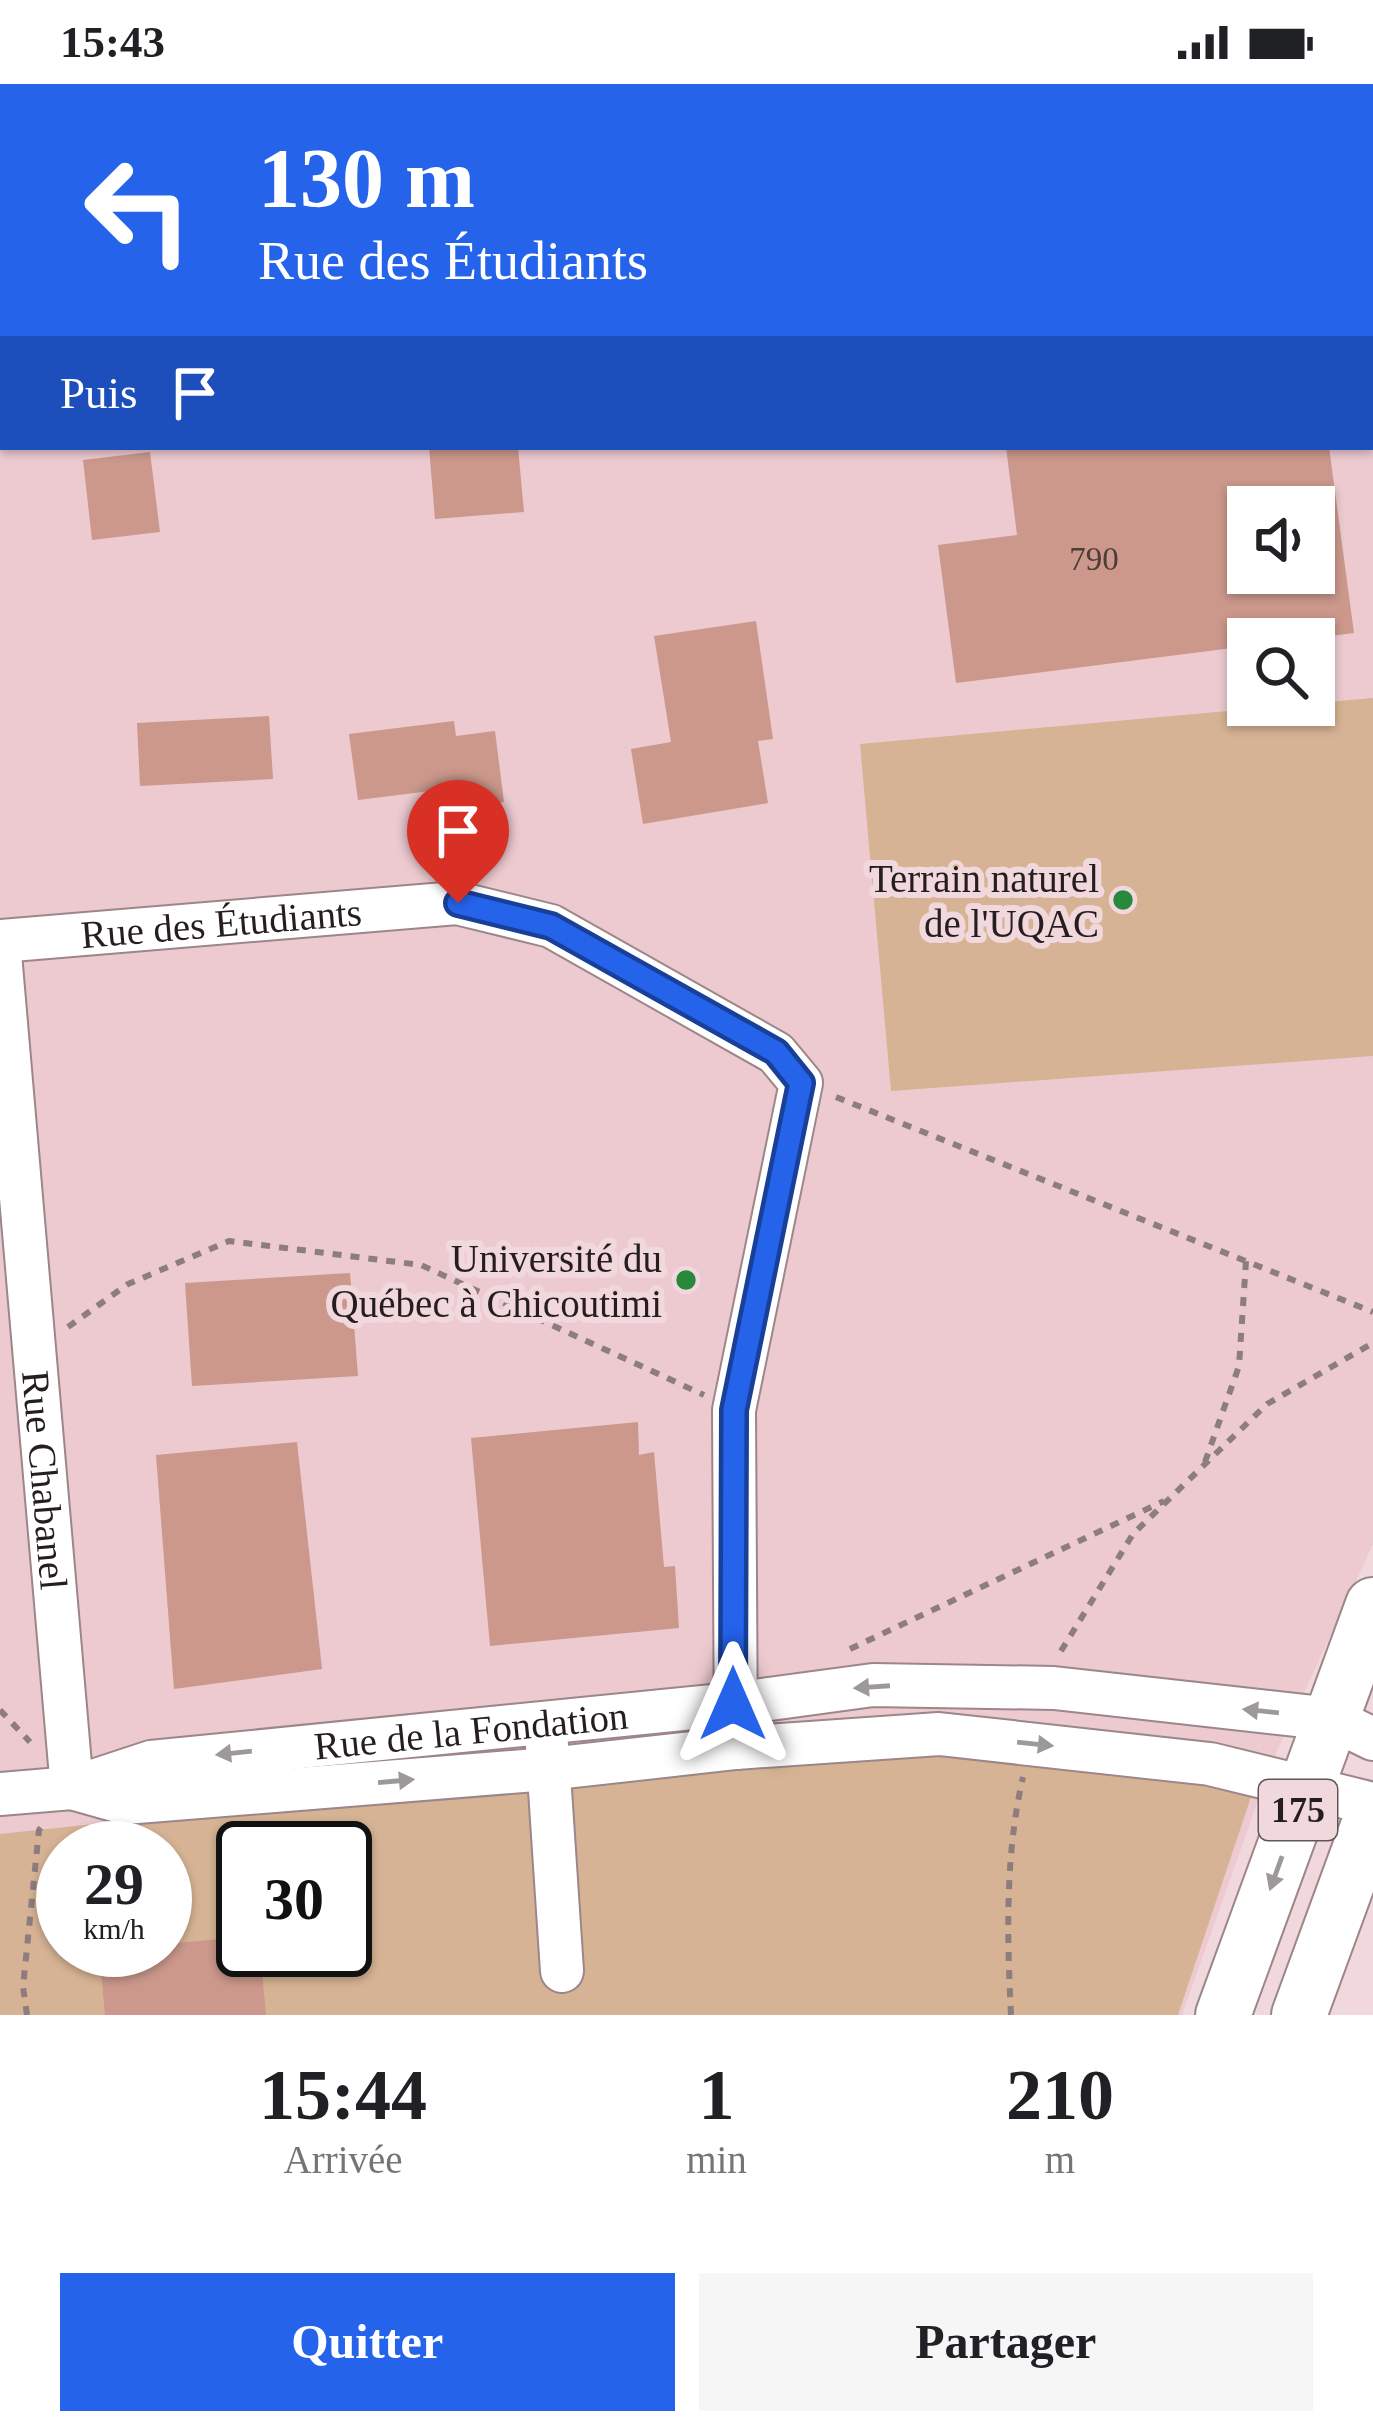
<!DOCTYPE html>
<html lang="fr">
<head>
<meta charset="utf-8">
<style>
  :root { --surface:#fff; --page:#f6f6f6; --text:#202124; --muted:#757577; --accent:#2563eb }
  body { margin:0; font-family:"Times New Roman",serif; background:var(--page); color:var(--text); height:100vh; display:flex; flex-direction:column; font-size:45px; white-space:nowrap }
  * { box-sizing:border-box; margin:0 }
  p { font-size:39px; color:var(--muted) }
  .icon { flex:none; width:66px; height:66px; fill:none; stroke:currentColor; stroke-width:2; stroke-linecap:round; stroke-linejoin:round }
  .map { position:relative; height:1931px; overflow:hidden }
  .side { display:flex; flex-direction:column; background:var(--surface); flex:1 }
  .side>* { flex:none }
  .banner { position:absolute; left:0px; top:0px; width:1374px; height:366px; box-shadow:0 3px 9px #0004; background:#2563eb; color:#fff; overflow:hidden }
  .controls { position:absolute; left:1227px; top:402px; display:grid; gap:24px }
  .controls a { display:grid; place-items:center; width:108px; height:108px; border-radius:0px; background:var(--surface); box-shadow:0 3px 9px #0004; font-size:60px }
  .speed { position:absolute; left:36px; top:1737px; display:flex; gap:24px; font-size:60px; font-weight:700; text-align:center }
  .speed>* { display:grid; place-content:center; width:156px; height:156px; border-radius:50%; background:var(--surface); box-shadow:0 3px 9px #0004; line-height:1 }
  .speed small { font-size:30px; font-weight:400 }
  .speed .limit { border:6px solid #111; border-radius:18px; background:#fff; color:#111 }
  .pin { position:absolute; display:grid; place-items:center; width:102px; height:102px; color:#fff; margin:-123px -51px; border-radius:50% 50% 50% 0; rotate:-45deg; box-shadow:0 0 12px #0007 }
  .pin .icon { rotate:45deg }
  .me { position:absolute; width:132px; margin:-66px; rotate:0deg; stroke-linejoin:round; filter:drop-shadow(0 0 9px #0008) }
  .turn { display:flex; align-items:center; gap:42px; height:252px; padding:0 60px; font-size:54px }
  .turn .icon { width:156px; height:156px; stroke-width:2.5 }
  .turn b { display:block; font-size:84px; line-height:102px }
  .then { display:flex; align-items:center; height:114px; padding:0 60px; background:#0003; gap:24px; font-size:45px }
  .eta { display:flex; justify-content:space-evenly; align-items:center; height:204px; text-align:center }
  .eta b { font-size:72px; font-weight:700; line-height:84px }
  .button { display:flex; gap:24px; margin-top:auto; padding:24px 60px }
  .button a { flex:1; height:138px; border-radius:0px; background:var(--accent); color:#fff; font-size:48px; font-weight:700; line-height:138px; text-align:center }
  .button a+a { background:var(--page); color:var(--text) }
  .status { display:flex; justify-content:space-between; align-items:center; height:84px; padding:0 60px; background:var(--surface); direction:ltr }
  .status svg { height:33px; fill:currentColor }
  .map>svg:first-child { display:block }
  .built { fill:#eccad0; fill-rule:evenodd }
  .green { fill:#d6b394; fill-rule:evenodd }
  .building { fill:#cb988b; fill-rule:evenodd }
  .lines { fill:none; stroke-linecap:round; stroke-linejoin:round }
  .minor-casing { stroke:#9c8689; stroke-width:46 }
  .major-casing { stroke:#9c8689; stroke-width:58 }
  .path { stroke:#8d7d7f; stroke-width:6; stroke-dasharray:9 9; stroke-linecap:butt }
  .minor { stroke:#fff; stroke-width:42 }
  .major { stroke:#fff; stroke-width:54 }
  .oneway { fill:#9d999a }
  .route-casing { stroke:#184099; stroke-width:30 }
  .route { stroke:#2563eb; stroke-width:21 }
  .poi-dot { fill:#28893d; stroke:#f1d8dc; stroke-width:4.5 }
  .labels { text-anchor:middle; dominant-baseline:central; stroke-width:12; stroke-linejoin:round; paint-order:stroke }
  .number-label { font-size:33px; fill:#4e3c39 }
  .shield { fill:#f1d8dc; stroke:#625557; stroke-width:3 }
  .shield-label { font-size:36px; font-weight:bold; fill:#251d1e }
  .poi-label { font-size:39px; fill:#251d1e; stroke:#f1d8dc; text-anchor:end }
  .street-label { font-size:39px; fill:#251d1e; stroke:#f1d8dc }
</style>
</head>
<body>
<div class="status"><b>15:43</b><svg viewBox="0 0 49 12"><path d="M0 12V9h3v3zM5 12V6h3v6zM10 12V3h3v9zM15 12V0h3v12zM26 1h20v11H26zM47 4h2v5h-2z"/></svg></div>
<div class="map">
<svg width="1373" height="1931" viewBox="0 0 1373 1931">
  <rect width="100%" height="100%" fill="#f1d8dc"/>
  <path class="built" d="M0,0H1373V1460L1271,1680L1182,1931H0ZM3,3H1371V363H3ZM1248,423H1314V489H1248ZM1248,555H1314V621H1248ZM63,1764H165V1866H63ZM243,1764H345V1866H243Z"/>
  <path class="green" d="M1373,614V972L891,1007L860,660Z
    M939,1650L1258,1692L1178,1931H0V1750ZM63,1764H165V1866H63ZM243,1764H345V1866H243Z"/>
  <path class="building" d="M429,363H518L524,428L435,435Z
    M1006,363H1329L1354,549L1306,555H1248V562L956,599L938,461L1017,451ZM1248,423H1314V489H1248Z
    M150,368L160,448L92,456L83,376Z
    M756,537L773,655L758,657L768,719L643,740L631,665L671,658L654,552Z
    M269,632L273,695L140,702L137,639Z
    M454,637L456,652L495,647L504,718L441,726L438,706L358,716L349,650Z
    M350,1189L358,1292L192,1302L185,1199Z
    M638,1338L639,1371L654,1368L664,1483L675,1482L679,1544L490,1562L471,1354Z
    M297,1358L322,1585L174,1605L156,1371Z
    M243,1853V1866H260L266,1931H105L99,1866H165V1860Z"/>
  <g class="lines">
    <defs>
      <g id="minor">
        <path d="M1095,3L1118,0"/>
        <path d="M0,143L3,142"/>
        <path id="s1" d="M0,857L457,819L551,842L776,969L801,999L734,1326L736,1664"/>
        <path id="s2" d="M0,870L72,1704"/>
        <path d="M547,1661L562,1887"/>
        <path d="M72,1704L125,1719L548,1685L736,1664L939,1650L1210,1680L1373,1720"/>
        <path id="s3" d="M0,1710L72,1704L151,1678L733,1620L873,1601L1054,1604L1332,1635L1373,1655"/>
      </g>
      <path id="major" d="M1223,1931L1373,1521
        M1299,1931L1373,1729"/>
    </defs>
    <use href="#minor" class="minor-casing"/>
    <use href="#major" class="major-casing"/>
    <path class="path" d="M836,1013L1373,1228
      M68,1243L128,1200L229,1157L421,1181L704,1311
      M1205,1378L1239,1282L1246,1177
      M850,1565L1164,1417
      M1061,1567L1133,1450L1267,1320L1373,1259
      M0,1626L30,1658
      M27,1931L23,1903L39,1746L43,1741
      M1011,1931C1007,1851 1005,1771 1023,1693"/>
    <use href="#minor" class="minor"/>
    <use href="#major" class="major"/>
  </g>
  <defs><path id="oneway-solid" d="M-6-.8H1V-3.2L6.5 0L1 3.2V.8H-6Z" transform="scale(3)"/></defs>
  <g class="oneway">
    <use href="#oneway-solid" transform="translate(872 1603) rotate(176)"/>
    <use href="#oneway-solid" transform="translate(1261 1627) rotate(-174)"/>
    <use href="#oneway-solid" transform="translate(1035 1660) rotate(6)"/>
    <use href="#oneway-solid" transform="translate(234 1669) rotate(174)"/>
    <use href="#oneway-solid" transform="translate(396 1697) rotate(-5)"/>
    <use href="#oneway-solid" transform="translate(1276 1789) rotate(110)"/>
  </g>
  <g class="lines">
    <defs>
      <path id="route" d="M458,819L551,842L776,968L801,999L734,1326L733,1620"/>
    </defs>
    <use href="#route" class="route-casing"/>
    <use href="#route" class="route"/>
  </g>
  <g class="poi-dot">
    <circle cx="1123" cy="816" r="12"/>
    <circle cx="686" cy="1196" r="12"/>
  </g>
  <g class="labels">
    <g class="number-label">
      <text x="1094" y="475">790</text>
    </g>
    <rect class="shield" x="1259" y="1696" width="78" height="60" rx="9"/>
    <g class="shield-label">
      <text x="1298" y="1726">175</text>
    </g>
    <g class="poi-label">
      <text x="1099" y="794">Terrain naturel<tspan x="1099" dy="45">de l'UQAC</tspan></text>
      <text x="662" y="1174">Université du<tspan x="662" dy="45">Québec à Chicoutimi</tspan></text>
    </g>
    <g class="street-label">
      <text stroke="none"><textPath href="#s1" startOffset="222">Rue des Étudiants</textPath></text>
      <text stroke="none"><textPath href="#s2" startOffset="528">Rue Chabanel</textPath></text>
      <text stroke="none"><textPath href="#s3" startOffset="477">Rue de la Fondation</textPath></text>
    </g>
  </g>
</svg>
<div class="controls">
<a><svg class="icon" aria-label="sound" viewBox="0 0 24 24"><path d="M4 9h4l5-4v14l-5-4H4zM17 9q2 3 0 6"/></svg></a>
<a><svg class="icon" aria-label="search" viewBox="0 0 24 24"><circle cx="10" cy="10" r="6"/><path d="M15 15l6 6"/></svg></a>
</div>
<div class="speed"><div>29<small>km/h</small></div><div class="limit">30</div></div>
<div class="pin" style="left:458px;top:819px;background:#d93025"><svg class="icon" aria-label="arrive" viewBox="0 0 24 24"><path d="M6 21V4h12l-3 4 3 4H6"/></svg></div>
<svg class="me" style="left:733px;top:1620px" viewBox="-20 -20 40 40"><path d="M0-17L14 15 0 8-14 15z" fill="#2563eb" stroke="#fff" stroke-width="4"/></svg>
<div class="banner">
<div class="turn"><svg class="icon" aria-label="left" viewBox="0 0 24 24"><path d="M17 20v-9H6M10 6l-5 5 5 5"/></svg><div><b>130 m</b>Rue des Étudiants</div></div>
<div class="then">Puis<svg class="icon" aria-label="arrive" viewBox="0 0 24 24"><path d="M6 21V4h12l-3 4 3 4H6"/></svg></div>
</div>
</div>
<section class="side">
<div class="eta">
<div><b>15:44</b><p>Arrivée</p></div>
<div><b>1</b><p>min</p></div>
<div><b>210</b><p>m</p></div>
</div>
<div class="button"><a>Quitter</a><a>Partager</a></div>
</section>
</body>
</html>
